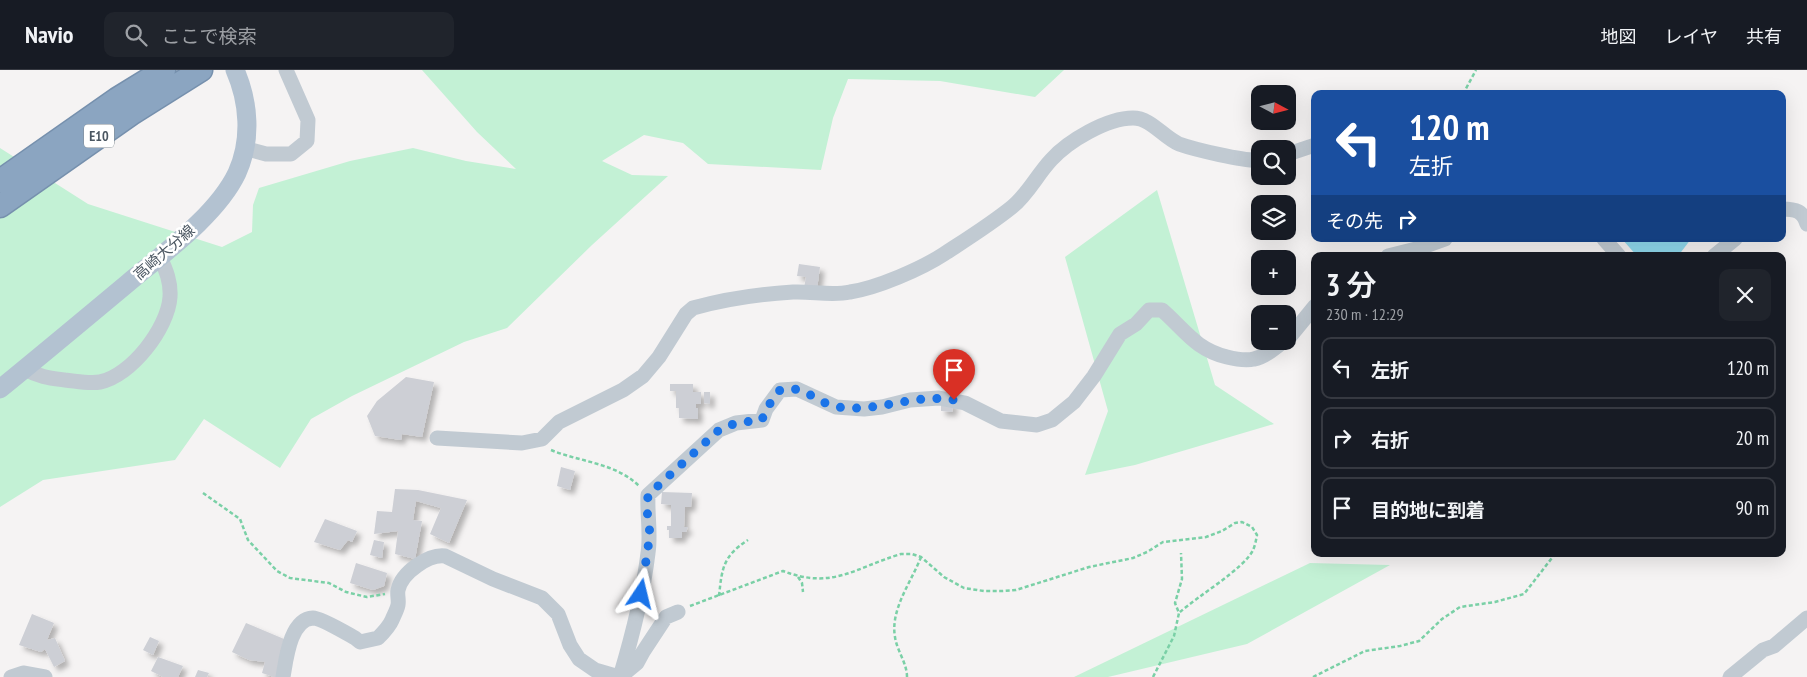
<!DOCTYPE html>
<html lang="ja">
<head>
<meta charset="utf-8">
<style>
  :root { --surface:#171b24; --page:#20242c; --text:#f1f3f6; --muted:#9ea1a6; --line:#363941 }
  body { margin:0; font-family:"PT Sans Narrow","Noto Sans JP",sans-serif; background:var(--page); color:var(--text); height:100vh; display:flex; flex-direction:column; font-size:19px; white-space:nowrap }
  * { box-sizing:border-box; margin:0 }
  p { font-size:16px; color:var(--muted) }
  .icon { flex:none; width:28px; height:28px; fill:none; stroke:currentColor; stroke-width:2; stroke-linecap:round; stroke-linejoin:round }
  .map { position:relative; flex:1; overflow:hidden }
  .drawer { position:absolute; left:1311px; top:182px; width:475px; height:305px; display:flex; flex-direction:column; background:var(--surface); border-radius:10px; box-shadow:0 5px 20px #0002 }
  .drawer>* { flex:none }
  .banner { position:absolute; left:1311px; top:20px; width:475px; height:152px; border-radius:10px; box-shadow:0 5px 20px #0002; background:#1a4fa0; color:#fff; overflow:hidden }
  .needle { width:32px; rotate:97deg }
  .buttons { position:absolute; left:1251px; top:15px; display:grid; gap:10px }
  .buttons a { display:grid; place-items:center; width:45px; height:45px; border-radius:10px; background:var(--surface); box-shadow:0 5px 20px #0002; font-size:25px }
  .pin { position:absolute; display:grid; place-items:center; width:42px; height:42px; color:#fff; margin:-51px -21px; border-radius:50% 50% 50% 0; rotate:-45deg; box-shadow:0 0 5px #0007 }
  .pin .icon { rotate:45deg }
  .me { position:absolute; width:55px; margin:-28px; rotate:10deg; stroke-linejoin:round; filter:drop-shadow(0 0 4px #0008) }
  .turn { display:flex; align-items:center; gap:18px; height:105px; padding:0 15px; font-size:22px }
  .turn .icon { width:65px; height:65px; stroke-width:2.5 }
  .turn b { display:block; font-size:35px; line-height:42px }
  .then { display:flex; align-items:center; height:48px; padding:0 15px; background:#0003; gap:10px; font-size:19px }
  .round { display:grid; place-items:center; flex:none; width:52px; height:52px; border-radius:10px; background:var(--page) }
  .overview { display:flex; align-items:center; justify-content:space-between; height:85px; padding:0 15px }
  h1 { font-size:30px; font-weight:600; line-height:38px }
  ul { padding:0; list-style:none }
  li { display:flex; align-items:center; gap:15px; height:62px; margin:0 10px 8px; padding:0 5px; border:2px solid var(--line); border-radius:10px }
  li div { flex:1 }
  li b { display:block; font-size:19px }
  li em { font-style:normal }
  header { display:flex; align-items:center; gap:30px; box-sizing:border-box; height:70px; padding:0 25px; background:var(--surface); border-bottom:1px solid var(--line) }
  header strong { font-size:24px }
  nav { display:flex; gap:28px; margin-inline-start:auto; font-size:18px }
  .search { width:350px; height:45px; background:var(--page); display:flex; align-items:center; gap:12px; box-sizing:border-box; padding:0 18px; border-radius:10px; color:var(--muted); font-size:19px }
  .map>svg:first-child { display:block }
  .green { fill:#c3f1d5 }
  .water { fill:#90daee }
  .building { fill:#cdcfd5; filter:url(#shadow) }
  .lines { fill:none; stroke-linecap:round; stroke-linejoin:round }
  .highway-casing { stroke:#7690ad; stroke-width:25 }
  .path { stroke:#7ad0a6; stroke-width:2.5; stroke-dasharray:4 2.5; stroke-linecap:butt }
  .minor { stroke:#c1cad2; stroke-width:15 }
  .major { stroke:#b3c2d1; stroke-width:19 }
  .highway { stroke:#8ba5c1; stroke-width:22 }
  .route { stroke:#1a73e8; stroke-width:9; stroke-dasharray:0 16.2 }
  .labels { text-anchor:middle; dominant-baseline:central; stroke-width:5; stroke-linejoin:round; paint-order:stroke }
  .shield { fill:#fff; stroke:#808990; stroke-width:1 }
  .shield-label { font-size:14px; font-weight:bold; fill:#4a5661 }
  .street-label { font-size:15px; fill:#4a5661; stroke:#fff }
</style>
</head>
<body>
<header>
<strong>Navio</strong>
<div class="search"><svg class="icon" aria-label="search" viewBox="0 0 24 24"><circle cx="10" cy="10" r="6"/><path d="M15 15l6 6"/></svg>ここで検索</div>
<nav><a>地図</a><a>レイヤ</a><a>共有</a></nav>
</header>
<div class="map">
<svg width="1807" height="607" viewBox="0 0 1807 607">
  <defs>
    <filter id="shadow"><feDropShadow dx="4.5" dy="4.5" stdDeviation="2.5" flood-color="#0004"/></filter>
  </defs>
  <rect width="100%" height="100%" fill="#f5f3f3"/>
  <path class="green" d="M422,0H1064L1035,27L940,11L848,9L833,48L821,100L708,94L683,73L644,65L602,91L632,105L668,106L592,175L507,258L464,272L352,326L311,349L280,398L204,349L175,390L43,410L0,437V78L88,134L222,177L252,162L253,135L259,118L350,91L413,78L466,91L516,99L477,62Z
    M1157,120L1215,315L1274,354L1135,395L1085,405L1108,341L1065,187Z
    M1310,493L1390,495L1247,574L1108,607H1074Z"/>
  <path class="water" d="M1622,169H1691L1678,186H1637Z"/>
  <path class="building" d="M799,194L820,197L817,219L804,218L806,207L797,206Z
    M406,307L434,312L422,367L402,364L401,370L375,366L367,346L377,331Z
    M670,314H693V322H701V334H696V338H698V349L679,348V338H676V321H670Z
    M704,322H710V334L704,333Z
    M941,332L954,333L952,342L941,341Z
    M561,397L575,401L570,420L557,416Z
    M395,419L418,420L467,430L449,473L430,464L441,438L416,431L413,450L422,451L415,489L395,484L398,461L374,464L377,441L392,442Z
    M662,422L692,423L691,437H685L684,457H688L686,462H682V468H669V460H667V456H671V435L661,434Z
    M325,449L357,461L352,472L348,470L340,480L314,472Z
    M374,470L384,472L382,488L370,485Z
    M356,493L387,503L384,516L373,520L350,513Z
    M32,544L54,553L47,570L55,568L65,591L54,597L45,579L41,582L19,575Z
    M246,553L284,569L280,581L284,582L279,607H274L262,603L265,592L249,590L232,582Z
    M150,567L159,571L153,585L143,580Z
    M158,587L183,596L178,607H163L151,601Z
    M198,600L209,603L207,607H195Z"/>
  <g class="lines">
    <defs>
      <path id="highway" d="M0,111L117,29L164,0
        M0,136L131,44L201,0"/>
    </defs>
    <use href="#highway" class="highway-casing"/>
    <path class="path" d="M1463,24L1476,0
      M551,380C580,392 616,393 639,416
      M203,423L240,449L248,470L277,501L290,508L329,513L346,522L367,527L385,524
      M798,507L802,513L803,522
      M719,526C722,498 723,486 748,470
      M690,536L783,501C833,520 854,498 901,484H912L921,487L944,507L964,518L984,521H1002L1016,520L1089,497L1133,488L1147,482L1163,472L1206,467L1222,461L1235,453L1242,452L1252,457L1257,465C1256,470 1255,476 1253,480C1244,499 1196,527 1179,543
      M907,607C907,593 897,581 895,567C890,539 912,511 921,487
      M1153,607L1174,566L1179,543L1175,533L1182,509L1181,483
      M1313,607L1365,581L1400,576L1419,571L1442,549L1460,537L1495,532L1524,524L1555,484"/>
    <path class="minor" d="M244,78L266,84H291L307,71L308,50L286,0
      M1288,84L1315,75
      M1782,139C1796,139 1803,141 1807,154
      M1604,169L1619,186
      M1388,186L1420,178L1445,169
      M1714,186L1735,169
      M1288,269L1315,236
      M25,299C39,307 50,308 65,310C76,311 89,314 100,312C131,306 168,258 170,227C171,212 166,200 160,187
      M437,368L522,373L542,369L559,352L623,320L643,306L659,287L686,244L693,238C725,229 760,224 793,222C812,221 831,226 850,222C877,218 921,199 944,184C967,169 991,154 1012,137C1028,124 1037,105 1051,90C1068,71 1107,48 1133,48C1151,48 1163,67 1179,74C1193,79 1246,92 1260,90
      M11,607L23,603L45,607
      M283,607C286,590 290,549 313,548C321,548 346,563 355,568L360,572L378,568C383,563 389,557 392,550C394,545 397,540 398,535C399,530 397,525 398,520C402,502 429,484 445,486L493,509L542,528L558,544L570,575L579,589L595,600L619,607
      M620,607C632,567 643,525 648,483C651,463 647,445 648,425L719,360L736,353L762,350L766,339L780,320L797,319L836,337L864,339L882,337L910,330L939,328L965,333L1001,351L1037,355L1052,350L1074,332L1094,306L1120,264L1136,254L1149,240H1162C1185,260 1195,279 1227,287C1235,289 1246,291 1254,289C1265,287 1275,278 1284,271
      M620,607L637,593L643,582L666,547L678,542
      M1730,607L1763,580L1774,576L1807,548"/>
    <path class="major" d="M0,319C43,284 86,248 128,213C164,183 217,145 237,103C252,70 249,32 235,0"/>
    <use href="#highway" class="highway"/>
  </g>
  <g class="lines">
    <path class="route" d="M641,524L650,464L647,440L648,425L719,360L736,353L762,350L766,339L780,320C786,320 793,318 799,320C812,324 824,335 838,337C878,343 914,323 954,330"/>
  </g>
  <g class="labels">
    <rect class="shield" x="84" y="54.5" width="30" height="23" rx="4"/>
    <g class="shield-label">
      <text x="99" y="66">E10</text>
    </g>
    <g class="street-label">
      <text transform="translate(164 182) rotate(-41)">高崎大分線</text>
    </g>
  </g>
</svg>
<div class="buttons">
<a><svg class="needle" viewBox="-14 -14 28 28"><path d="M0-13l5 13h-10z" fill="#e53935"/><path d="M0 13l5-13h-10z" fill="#9ea1a6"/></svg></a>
<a><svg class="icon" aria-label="search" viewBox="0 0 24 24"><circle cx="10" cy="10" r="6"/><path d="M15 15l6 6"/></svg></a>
<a><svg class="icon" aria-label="layers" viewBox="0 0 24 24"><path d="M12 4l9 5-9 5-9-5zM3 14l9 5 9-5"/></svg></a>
<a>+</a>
<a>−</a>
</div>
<div class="pin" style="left:954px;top:330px;background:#d93025"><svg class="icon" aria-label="arrive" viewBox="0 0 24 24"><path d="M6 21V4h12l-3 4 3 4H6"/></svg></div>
<svg class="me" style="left:641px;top:524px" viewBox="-20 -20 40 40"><path d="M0-17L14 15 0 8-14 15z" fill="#1a73e8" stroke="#fff" stroke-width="4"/></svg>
<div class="banner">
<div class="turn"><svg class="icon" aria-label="left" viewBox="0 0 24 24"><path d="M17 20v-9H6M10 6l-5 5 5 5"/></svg><div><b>120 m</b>左折</div></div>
<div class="then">その先<svg class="icon" aria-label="right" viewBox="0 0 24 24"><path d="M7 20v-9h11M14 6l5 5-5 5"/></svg></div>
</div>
<section class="drawer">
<div class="overview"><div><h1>3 分</h1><p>230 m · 12:29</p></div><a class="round"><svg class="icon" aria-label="close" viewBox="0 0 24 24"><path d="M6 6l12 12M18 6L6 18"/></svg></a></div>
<ul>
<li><svg class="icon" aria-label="left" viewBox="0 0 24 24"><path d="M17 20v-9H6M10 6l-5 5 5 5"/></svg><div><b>左折</b></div><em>120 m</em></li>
<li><svg class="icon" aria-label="right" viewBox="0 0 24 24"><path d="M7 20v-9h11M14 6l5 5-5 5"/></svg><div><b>右折</b></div><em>20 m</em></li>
<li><svg class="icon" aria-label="arrive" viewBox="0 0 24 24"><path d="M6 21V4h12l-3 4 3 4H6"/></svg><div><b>目的地に到着</b></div><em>90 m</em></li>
</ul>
</section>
</div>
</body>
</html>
